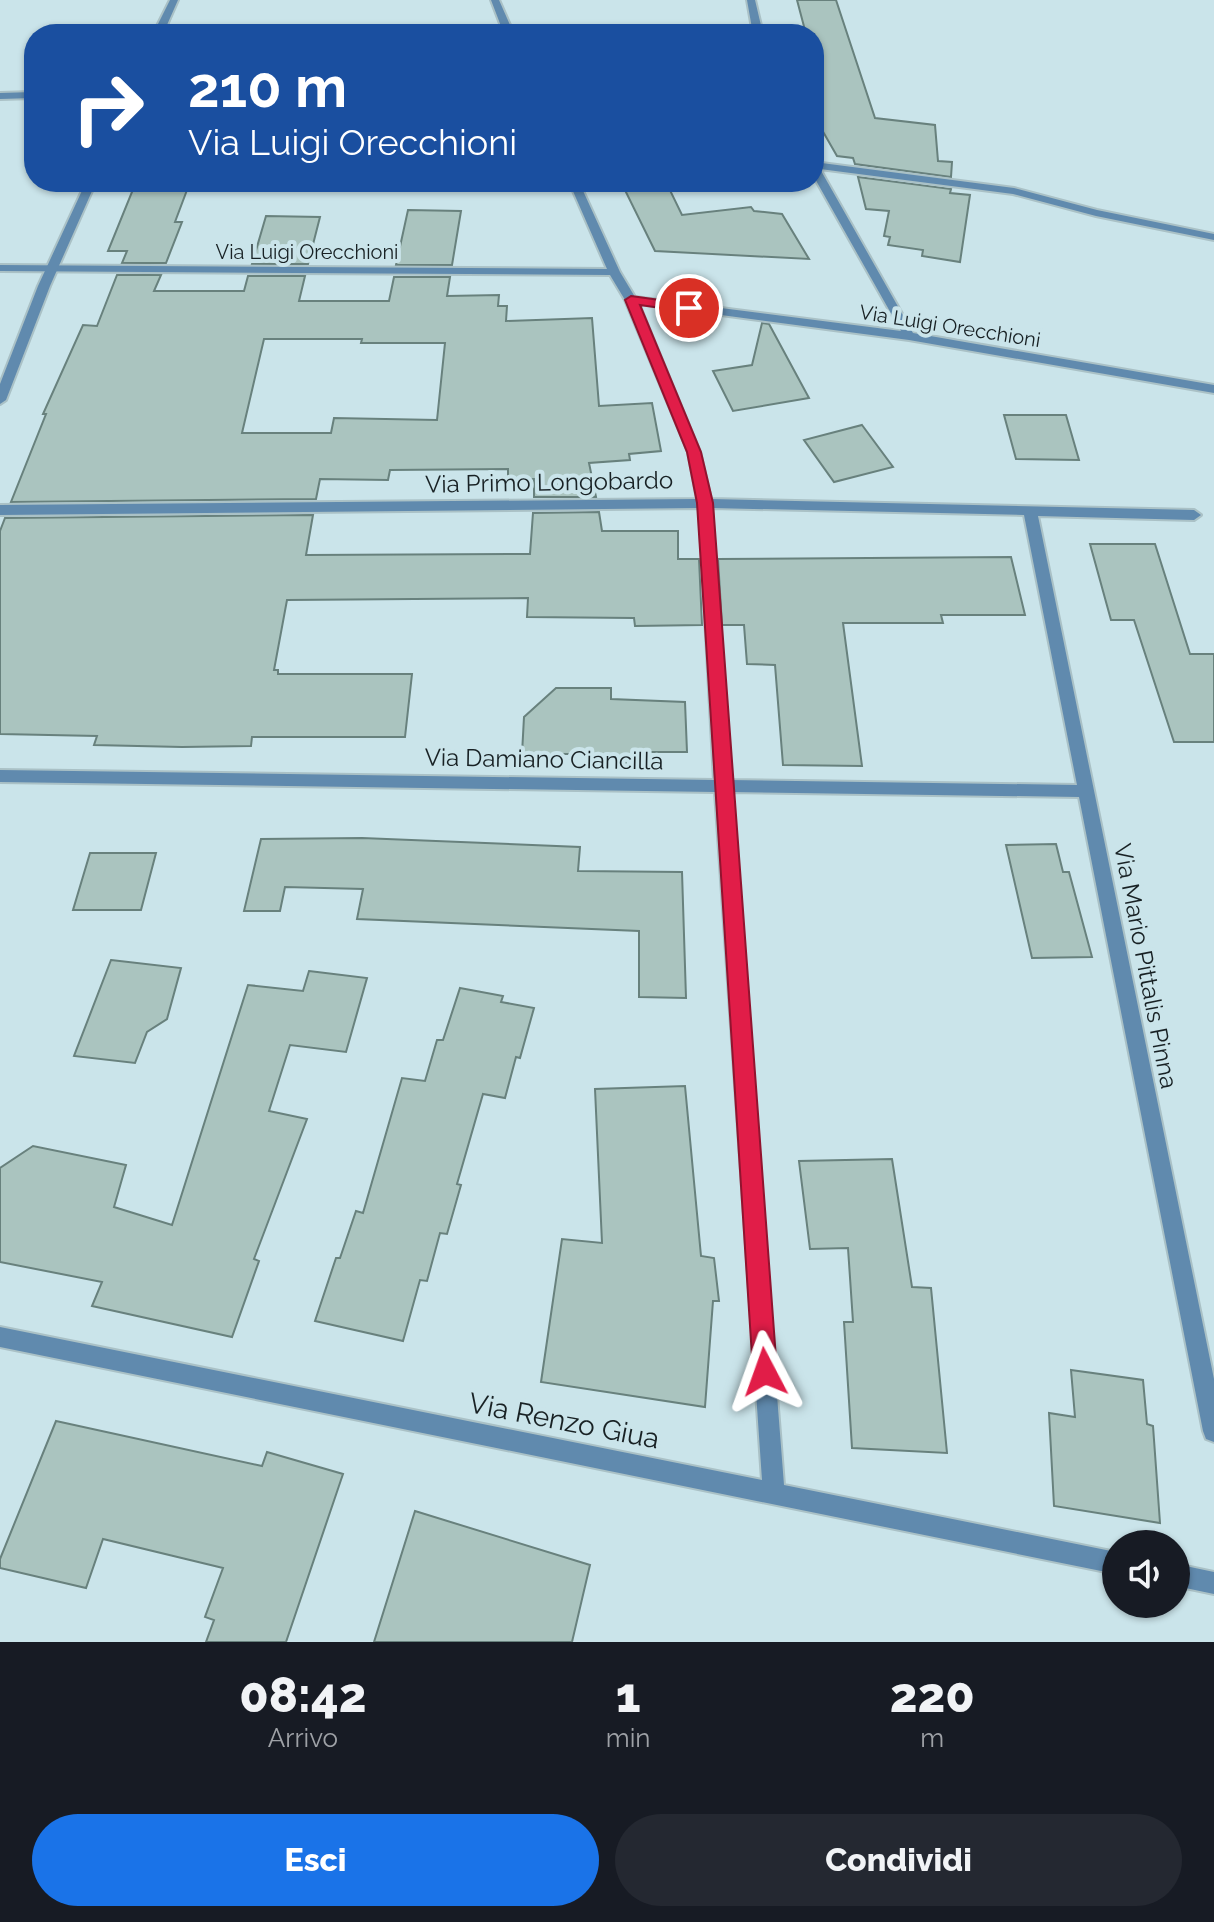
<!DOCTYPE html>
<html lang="it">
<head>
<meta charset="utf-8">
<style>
  :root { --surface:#171b24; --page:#242831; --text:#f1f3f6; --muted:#9ea1a6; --accent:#1a73e8 }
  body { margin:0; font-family:Raleway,sans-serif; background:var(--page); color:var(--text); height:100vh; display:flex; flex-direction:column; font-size:30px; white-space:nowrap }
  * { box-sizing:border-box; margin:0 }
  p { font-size:26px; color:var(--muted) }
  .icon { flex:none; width:44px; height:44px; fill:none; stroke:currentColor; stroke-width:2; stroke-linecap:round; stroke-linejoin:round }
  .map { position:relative; height:1642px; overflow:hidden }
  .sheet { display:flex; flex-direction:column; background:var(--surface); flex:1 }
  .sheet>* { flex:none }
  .hud { position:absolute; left:24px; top:24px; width:800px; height:168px; border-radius:32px; box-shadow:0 2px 6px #0004; background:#1a4fa0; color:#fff; overflow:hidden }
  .tools { position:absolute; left:1102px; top:1530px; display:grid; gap:16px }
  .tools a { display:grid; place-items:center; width:88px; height:88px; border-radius:50%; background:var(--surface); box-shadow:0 2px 6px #0004; font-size:40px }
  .pin { position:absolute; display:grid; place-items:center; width:68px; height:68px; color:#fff; margin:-34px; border:4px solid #fff; border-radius:50%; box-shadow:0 2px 8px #0007 }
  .me { position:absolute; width:88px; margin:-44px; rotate:356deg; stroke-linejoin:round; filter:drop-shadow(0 0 6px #0008) }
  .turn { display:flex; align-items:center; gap:28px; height:168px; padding:0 32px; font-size:36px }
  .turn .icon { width:104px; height:104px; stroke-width:2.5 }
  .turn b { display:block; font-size:56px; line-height:68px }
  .eta { display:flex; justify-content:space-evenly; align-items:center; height:136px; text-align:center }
  .eta b { font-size:48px; font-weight:800; line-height:56px }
  .cta { display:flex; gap:16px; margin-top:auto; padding:16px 32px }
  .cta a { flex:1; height:92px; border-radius:48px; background:var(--accent); color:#fff; font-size:32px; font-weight:800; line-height:92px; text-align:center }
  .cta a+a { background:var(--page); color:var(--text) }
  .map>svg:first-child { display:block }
  .building { fill:#aac4bf; stroke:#68817d; stroke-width:2; fill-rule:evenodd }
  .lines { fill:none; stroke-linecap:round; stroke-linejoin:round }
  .minor-casing { stroke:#aac1c6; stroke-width:4 }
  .tertiary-casing { stroke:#aac1c6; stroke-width:4 }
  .minor { fill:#608aae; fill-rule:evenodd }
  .tertiary { fill:#608aae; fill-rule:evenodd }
  .route { fill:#e11d48; stroke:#92132f; stroke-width:2 }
  .labels { text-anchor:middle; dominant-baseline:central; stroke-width:8; stroke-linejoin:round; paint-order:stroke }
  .far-street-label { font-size:20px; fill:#182124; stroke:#cae4ea }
  .street-label { font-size:24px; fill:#182124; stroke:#cae4ea }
  .near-street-label { font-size:28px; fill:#182124; stroke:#cae4ea }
</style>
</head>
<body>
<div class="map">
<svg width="1214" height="1642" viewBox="0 0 1214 1642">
  <rect width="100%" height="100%" fill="#cae4ea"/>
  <path class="building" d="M797,0H836L875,118L935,125L938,161L952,162L951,177L855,164L853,158L837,156L814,116V34H806Z
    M858,177L951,189L950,193L970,195L960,262L922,256L923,250L888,245L890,237L884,236L889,211L866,209Z
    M136,182H190L175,222H182L166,263H122L127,251H108Z
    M621,182H666L682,215L751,207L754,211L782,214L809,259L655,251Z
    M408,210L461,211L452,265H396Z
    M266,216L320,217L308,264H252Z
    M117,275H161L154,291H244L248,276H305L299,301H389L394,277H450L447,296L499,295L498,306H507L506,321L592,318L599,406L652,403L661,451L629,454L630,460L589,463L596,497H534V479L508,480V469L390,470L388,480L320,479L316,499L11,502L46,414H43L83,325L97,326ZM264,339H362L361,343H445L437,420L334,418L331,433H242Z
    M762,323L769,324L809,398L733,411L713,371L752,365Z
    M1004,415H1066L1079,460L1016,459Z
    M862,425L893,467L834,482L804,440Z
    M599,512L602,531H678V559H699L702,625L635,626L634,618L527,617L528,598L287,600L274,670H278V674H412L405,737H252L251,746L182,747L94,745L97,736L0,734V531L5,518L313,515L306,555L530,554L533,513Z
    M1090,544H1155L1190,654H1214V742H1174L1134,620H1111Z
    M1011,557L1025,615H941L943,623H843L862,766L783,765L775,665L747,664L744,625H722L718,559Z
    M556,688H611V699L685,702L687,752H634V763L597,764L596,754H522L524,717Z
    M362,838L580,847L578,871L682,872L686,998L639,997V931L357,919L363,889L285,887L280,911H244L261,839Z
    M1056,844L1063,872H1069L1092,957L1032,958L1006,845Z
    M90,853H156L141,910H73Z
    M111,960L181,968L167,1019L147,1032L135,1063L74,1056Z
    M309,971L367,978L346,1052L290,1045L269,1111L307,1119L254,1259L259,1261L232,1337L92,1306L102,1282L0,1262V1168L33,1146L126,1165L114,1207L172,1225L248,985L303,991Z
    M460,988L503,996L501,1002L534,1008L520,1058L516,1057L505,1098L483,1094L457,1184L461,1185L447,1234L440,1233L427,1281L420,1280L403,1341L315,1321L336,1258H340L356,1211L363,1213L402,1078L425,1081L437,1040H443Z
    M685,1086L701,1256L714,1258L719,1301H713L705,1407L541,1382L562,1239L602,1243L595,1089Z
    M892,1159L912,1287L931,1288L947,1453L852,1448L844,1322H853L848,1248L810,1249L799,1161Z
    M1071,1370L1143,1380L1147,1424L1153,1426L1160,1523L1054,1506L1049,1413L1075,1417Z
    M56,1421L262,1466L267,1452L343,1474L286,1642H206L214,1620L205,1617L223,1568L103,1539L86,1588L0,1568V1559Z
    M415,1511L590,1565L572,1642H374Z"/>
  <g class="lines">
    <defs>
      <path id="minor" d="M491,0H499L514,34H504Z
        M747,0H755L763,34H753Z
        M34,92V98L0,99V93Z
        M814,162L1014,188L1097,210L1214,234V240L1096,216L1013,194L820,169L913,333L1214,385V393L909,340L639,304L700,452L711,499L1194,510L1201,515L1194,520L1038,516L1214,1379V1442L1206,1439L1203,1431L1079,797L730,792L784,1485L1116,1552V1574L0,1347V1327L762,1480L715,792L0,782V770L714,780L699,508L0,515V505L697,499L688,452L625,300L610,275L0,271V265L607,269L569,182H579L620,272L635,297L901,331L814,177ZM712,508L1024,515L1077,785L729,780Z
        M1176,1564L1214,1572V1594L1176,1586Z"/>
      <path id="tertiary" d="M170,0H178L163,34H153Z
        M86,182H96L50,286L6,400L0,404V384L38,286Z"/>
    </defs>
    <use href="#minor" class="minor-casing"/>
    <use href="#tertiary" class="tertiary-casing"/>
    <use href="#minor" class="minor"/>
    <use href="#tertiary" class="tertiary"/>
  </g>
  <path class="route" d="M631,296L689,304L696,308L689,312L640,305L701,452L713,503L777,1372L773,1381L765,1384L756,1381L753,1372L697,503L687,452L625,300Z"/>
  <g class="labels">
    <g class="far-street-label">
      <text x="307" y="252">Via Luigi Orecchioni</text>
      <text transform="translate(950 326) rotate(9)">Via Luigi Orecchioni</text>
    </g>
    <g class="street-label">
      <text transform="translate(549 482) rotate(-1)">Via Primo Longobardo</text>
      <text transform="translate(544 759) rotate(1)">Via Damiano Ciancilla</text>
      <text transform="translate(1146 966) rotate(79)">Via Mario Pittalis Pinna</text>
    </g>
    <g class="near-street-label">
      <text transform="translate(564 1421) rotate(11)">Via Renzo Giua</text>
    </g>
  </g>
</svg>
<div class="tools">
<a><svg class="icon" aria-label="sound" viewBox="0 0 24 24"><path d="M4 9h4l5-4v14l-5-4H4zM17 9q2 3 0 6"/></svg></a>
</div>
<div class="pin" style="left:689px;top:308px;background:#d93025"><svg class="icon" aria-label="arrive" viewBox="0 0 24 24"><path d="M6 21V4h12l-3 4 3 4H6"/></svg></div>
<svg class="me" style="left:765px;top:1372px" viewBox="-20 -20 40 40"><path d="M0-17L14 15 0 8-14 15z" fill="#e11d48" stroke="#fff" stroke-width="4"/></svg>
<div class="hud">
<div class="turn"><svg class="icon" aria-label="right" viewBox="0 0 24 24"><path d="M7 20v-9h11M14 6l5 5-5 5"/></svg><div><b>210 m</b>Via Luigi Orecchioni</div></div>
</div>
</div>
<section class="sheet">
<div class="eta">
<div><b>08:42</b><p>Arrivo</p></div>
<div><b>1</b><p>min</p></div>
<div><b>220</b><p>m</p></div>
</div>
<div class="cta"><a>Esci</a><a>Condividi</a></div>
</section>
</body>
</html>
